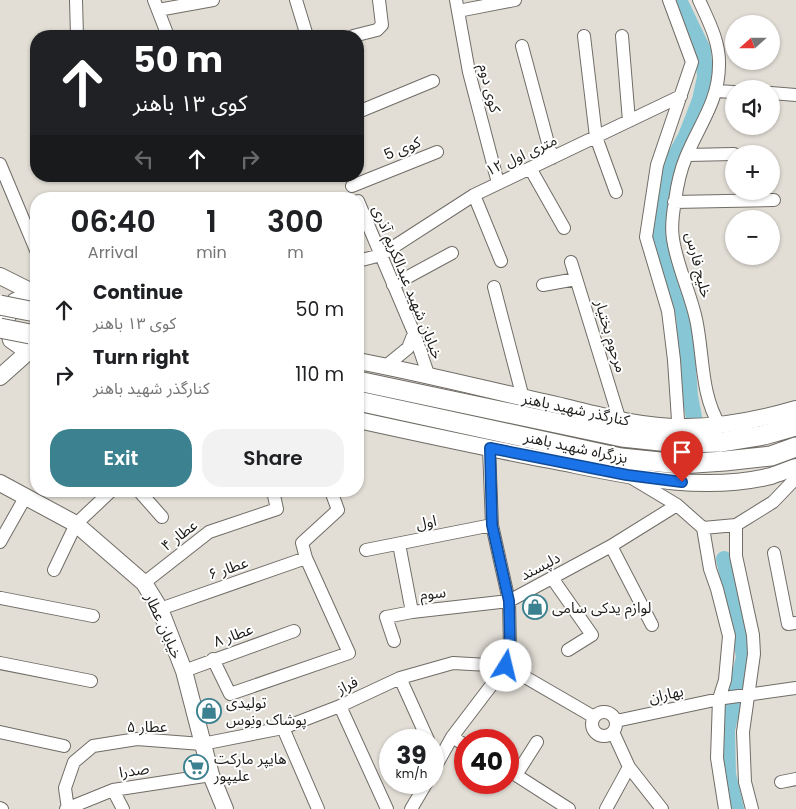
<!DOCTYPE html>
<html lang="en">
<head>
<meta charset="utf-8">
<style>
  :root { --surface:#fff; --page:#f2f2f2; --text:#202124; --muted:#757577; --accent:#3c818f }
  body { margin:0; font-family:Poppins,"Noto Sans Arabic",sans-serif; background:var(--page); color:var(--text); height:100vh; display:flex; flex-direction:column; font-size:19px; white-space:nowrap }
  * { box-sizing:border-box; margin:0 }
  p { font-size:16px; color:var(--muted) }
  .icon { flex:none; width:28px; height:28px; fill:none; stroke:currentColor; stroke-width:2; stroke-linecap:round; stroke-linejoin:round }
  .map { position:relative; flex:1; overflow:hidden }
  .panel { position:absolute; left:30px; top:192px; width:334px; height:305px; display:flex; flex-direction:column; background:var(--surface); border-radius:20px; box-shadow:0 1px 4px #0004 }
  .panel>* { flex:none }
  .top-card { position:absolute; left:30px; top:30px; width:334px; height:152px; border-radius:20px; box-shadow:0 1px 4px #0004; background:#202124; color:#fff; overflow:hidden }
  .needle { width:32px; rotate:249deg }
  .tools { position:absolute; left:725px; top:15px; display:grid; gap:10px }
  .tools a { display:grid; place-items:center; width:55px; height:55px; border-radius:50%; background:var(--surface); box-shadow:0 1px 4px #0004; font-size:25px }
  .speed { position:absolute; left:379px; top:729px; display:flex; gap:10px; font-size:25px; font-weight:700; text-align:center }
  .speed>* { display:grid; place-content:center; width:65px; height:65px; border-radius:50%; background:var(--surface); box-shadow:0 1px 4px #0004; line-height:1 }
  .speed small { font-size:12px; font-weight:400 }
  .speed .limit { border:8px solid #d22; background:#fff; color:#111 }
  .pin { position:absolute; display:grid; place-items:center; width:42px; height:42px; color:#fff; margin:-51px -21px; border-radius:50% 50% 50% 0; rotate:-45deg; box-shadow:0 0 5px #0007 }
  .pin .icon { rotate:45deg }
  .me { position:absolute; width:55px; margin:-28px; rotate:9deg; stroke-linejoin:round; filter:drop-shadow(0 0 4px #0008) }
  .turn { display:flex; align-items:center; gap:18px; height:105px; padding:0 20px; font-size:22px }
  .turn .icon { width:65px; height:65px; stroke-width:2.5 }
  .turn b { display:block; font-size:35px; line-height:42px }
  .lanes { display:flex; align-items:center; height:48px; padding:0 20px; background:#0003; justify-content:center; gap:25px; direction:ltr }
  .lanes .off { opacity:.35 }
  .eta { display:flex; justify-content:space-evenly; align-items:center; height:85px; text-align:center }
  .eta b { font-size:30px; font-weight:600; line-height:35px }
  .cta { display:flex; gap:10px; margin-top:auto; padding:10px 20px }
  .cta a { flex:1; height:58px; border-radius:20px; background:var(--accent); color:#fff; font-size:20px; font-weight:600; line-height:58px; text-align:center }
  .cta a+a { background:var(--page); color:var(--text) }
  ul { padding:0; list-style:none }
  li { display:flex; align-items:center; gap:15px; height:65px; padding:0 20px }
  li div { flex:1 }
  li b { display:block; font-size:19px }
  li em { font-style:normal }
  .map>svg:first-child { display:block }
  .lines { fill:none; stroke-linecap:round; stroke-linejoin:round }
  .river { stroke:#87c6d4; stroke-width:16 }
  .minor-casing { stroke:#706c66; stroke-width:14 }
  .major-casing { stroke:#706c66; stroke-width:18 }
  .highway-casing { stroke:#706c66; stroke-width:21 }
  .minor { stroke:#fff; stroke-width:12 }
  .major { stroke:#fff; stroke-width:16 }
  .highway { stroke:#fff; stroke-width:19 }
  .highway-bridge-casing { stroke:#706c66; stroke-width:21; stroke-linecap:butt }
  .highway-bridge { stroke:#fff; stroke-width:19 }
  .route-casing { stroke:#114b97; stroke-width:12 }
  .route { stroke:#1a73e8; stroke-width:9 }
  .labels { text-anchor:middle; dominant-baseline:central; stroke-width:4; stroke-linejoin:round; paint-order:stroke }
  .street-label { font-size:15px; fill:#1d1c19; stroke:#fff }
  .poi-label { font-size:15px; fill:#1d1c19; stroke:#fff; text-anchor:start }
</style>
</head>
<body>
<div class="map">
<svg width="796" height="809" viewBox="0 0 796 809">
  <rect width="100%" height="100%" fill="#e2ded6"/>
  <g class="lines">
    <path class="river" d="M679,0L703,50L705,77L700,100L686,136L669,167L660,240L684,316L690,396L695,423
      M724,559L740,633L744,657L727,730L728,774L736,809"/>
    <defs>
      <path id="minor" d="M76,0L77,36
        M154,0L168,36
        M296,0L307,36
        M456,0L469,72L498,183
        M669,0L692,62L657,165L646,237L668,311L674,360L679,435
        M699,0C708,20 720,42 719,65C719,101 699,125 686,157C680,171 677,186 675,201C673,212 671,227 673,239C677,266 690,292 696,319C704,356 700,393 720,426
        M158,10L213,0
        M458,11L515,0
        M353,36L377,30L382,25L379,0
        M584,36L596,137L616,192
        M622,36L629,121
        M522,46L552,158
        M716,91L734,92
        M771,93L796,95
        M358,112L433,81
        M687,155L734,154
        M0,164L36,250
        M530,168L564,228
        M352,186L437,152
        M474,195L501,261
        M358,201L414,333L428,374
        M674,202L774,200
        M358,261L381,255L474,195L681,96
        M571,262L620,421
        M393,285L452,253
        M543,285L576,279
        M494,287L523,398
        M386,366L408,348L414,333
        M632,478L677,505L703,528L736,525L773,502L796,478
        M139,491L162,517
        M736,525V556L753,635L754,654L743,732L745,782L752,809
        M703,528L710,569L717,589L729,636L725,680L719,699L717,758L725,809
        M0,542L26,496
        M399,544L412,612
        M611,546L652,625
        M366,550L492,525
        M774,553L788,624L796,623
        M54,570L76,524L111,491
        M552,578L592,635L568,650
        M144,583L209,532L277,509L273,491
        M1,598L93,616
        M160,609L306,558
        M394,641L386,617L412,612L509,601L611,546L677,505
        M213,659L230,694L349,653L306,558L302,543L338,510L331,491
        M0,663L91,681
        M184,671L294,631
        M400,678L428,740
        M340,706L387,809
        M592 724a12 12 0 1 1 24 0a12 12 0 1 1-24 0Z
        M616,721L724,698L796,688
        M283,728L318,809
        M0,732L64,746
        M613,732L629,767L662,809
        M452,737L465,745
        M508,770L569,809
        M432,773L452,737L506,666L510,648L509,601L492,525L489,448
        M516,775L537,742
        M781,782L796,779
        M113,790L123,809
        M0,808L2,809
        M66,809L113,790L211,775
        M68,809L65,788L74,762L93,746L137,739L202,744L283,728L340,706L400,678L453,663L506,666L594,717
        M411,809L427,782
        M606,809L629,767"/>
      <path id="major" d="M0,276L34,293
        M358,361C427,374 496,392 565,407C603,416 641,427 680,427C720,428 758,420 796,409
        M0,377L28,352L11,340L6,320L15,301L34,293
        M358,420C422,434 486,448 550,460C622,474 698,494 771,476C779,473 788,470 796,467
        M0,483L76,524L144,583L160,609L184,671L211,775L225,809"/>
      <path id="highway" d="M358,381L622,437L679,443L722,442L764,435L796,426
        M358,401L621,458L680,464L725,461L771,456L796,447"/>
    </defs>
    <use href="#minor" class="minor-casing"/>
    <use href="#major" class="major-casing"/>
    <use href="#highway" class="highway-casing"/>
    <use href="#minor" class="minor"/>
    <use href="#major" class="major"/>
    <use href="#highway" class="highway"/>
    <defs>
      <path id="highway-bridge" d="M0,305L35,312
        M0,328L30,334"/>
    </defs>
    <use href="#highway-bridge" class="highway-bridge-casing"/>
    <use href="#highway-bridge" class="highway-bridge"/>
  </g>
  <g class="lines">
    <defs>
      <path id="route" d="M506,666L510,648L509,601L492,525L490,448L627,475L682,482"/>
    </defs>
    <use href="#route" class="route-casing"/>
    <use href="#route" class="route"/>
  </g>
  <defs>
    <symbol id="shop-ring" viewBox="-11 -11 22 22"><circle r="9.5" fill="#fff" stroke="#3c818f" stroke-width="1.5"/><path d="M-5-2.5h2.3a2.7 3.5 0 0 1 5.4 0H5L5.5 6h-11ZM-1.5-2.5h3a1.5 2.3 0 0 0-3 0Z" fill="#3c818f"/></symbol>
    <symbol id="supermarket-ring" viewBox="-11 -11 22 22"><circle r="9.5" fill="#fff" stroke="#3c818f" stroke-width="1.5"/><path d="M-6-5.5h2.5l.6 2H6L4.5 2H-2.5L-4.4-4H-6ZM-1.5 3.2a1.3 1.3 0 1 0 .1 0ZM3 3.2a1.3 1.3 0 1 0 .1 0Z" fill="#3c818f"/></symbol>
  </defs>
  <g fill-rule="evenodd">
    <use href="#shop-ring" x="521" y="593" width="28" height="28"/>
    <use href="#shop-ring" x="195" y="697" width="28" height="28"/>
    <use href="#supermarket-ring" x="182" y="753" width="28" height="28"/>
  </g>
  <g class="labels">
    <g class="street-label">
      <text transform="translate(490 88) rotate(76)">کوی دوم</text>
      <text transform="translate(402 148) rotate(-22)">کوی 5</text>
      <text transform="translate(521 155) rotate(-25)">۱۲ متری اول</text>
      <text transform="translate(699 265) rotate(76)">خلیج فارس</text>
      <text transform="translate(408 282) rotate(68)">خیابان شهید عبدالکریم آذری</text>
      <text transform="translate(611 336) rotate(73)">مرحوم بختیار</text>
      <text transform="translate(576 409) rotate(12)">کنارگذر شهید باهنر</text>
      <text transform="translate(576 447) rotate(12)">بزرگراه شهید باهنر</text>
      <text transform="translate(426 522) rotate(-11)">اول</text>
      <text transform="translate(179 535) rotate(-37)">عطار ۴</text>
      <text transform="translate(540 566) rotate(-28)">دلپسند</text>
      <text transform="translate(228 568) rotate(-19)">عطار ۶</text>
      <text transform="translate(433 593) rotate(-6)">سوم</text>
      <text transform="translate(164 626) rotate(66)">خیابان عطار</text>
      <text transform="translate(233 635) rotate(-20)">عطار ۸</text>
      <text transform="translate(347 685) rotate(-25)">فراز</text>
      <text transform="translate(666 694) rotate(-12)">بهاران</text>
      <text x="147" y="726">عطار ۵</text>
      <text transform="translate(134 770) rotate(-9)">صدرا</text>
    </g>
    <g class="poi-label">
      <text x="552" y="607">لوازم یدکی سامی</text>
      <text x="226" y="702">تولیدی<tspan x="226" dy="17">پوشاک ونوس</tspan></text>
      <text x="214" y="758">هایپر مارکت<tspan x="214" dy="17">علیپور</tspan></text>
    </g>
  </g>
</svg>
<div class="tools">
<a><svg class="needle" viewBox="-14 -14 28 28"><path d="M0-13l5 13h-10z" fill="#e53935"/><path d="M0 13l5-13h-10z" fill="#757577"/></svg></a>
<a><svg class="icon" aria-label="sound" viewBox="0 0 24 24"><path d="M4 9h4l5-4v14l-5-4H4zM17 9q2 3 0 6"/></svg></a>
<a>+</a>
<a>−</a>
</div>
<div class="speed"><div>39<small>km/h</small></div><div class="limit">40</div></div>
<div class="pin" style="left:682px;top:482px;background:#d93025"><svg class="icon" aria-label="arrive" viewBox="0 0 24 24"><path d="M6 21V4h12l-3 4 3 4H6"/></svg></div>
<svg class="me" style="left:506px;top:666px" viewBox="-20 -20 40 40"><circle r="19" fill="#fff"/><path d="M0-13L10 11 0 6-10 11z" fill="#1a73e8"/></svg>
<div class="top-card">
<div class="turn"><svg class="icon" aria-label="ahead" viewBox="0 0 24 24"><path d="M12 20V5M6 11l6-6 6 6"/></svg><div><b>50 m</b>کوی ۱۳ باهنر</div></div>
<div class="lanes"><svg class="icon off" aria-label="left" viewBox="0 0 24 24"><path d="M17 20v-9H6M10 6l-5 5 5 5"/></svg><svg class="icon" aria-label="ahead" viewBox="0 0 24 24"><path d="M12 20V5M6 11l6-6 6 6"/></svg><svg class="icon off" aria-label="right" viewBox="0 0 24 24"><path d="M7 20v-9h11M14 6l5 5-5 5"/></svg></div>
</div>
<section class="panel">
<div class="eta">
<div><b>06:40</b><p>Arrival</p></div>
<div><b>1</b><p>min</p></div>
<div><b>300</b><p>m</p></div>
</div>
<ul>
<li><svg class="icon" aria-label="ahead" viewBox="0 0 24 24"><path d="M12 20V5M6 11l6-6 6 6"/></svg><div><b>Continue</b><p>کوی ۱۳ باهنر</p></div><em>50 m</em></li>
<li><svg class="icon" aria-label="right" viewBox="0 0 24 24"><path d="M7 20v-9h11M14 6l5 5-5 5"/></svg><div><b>Turn right</b><p>کنارگذر شهید باهنر</p></div><em>110 m</em></li>
</ul>
<div class="cta"><a>Exit</a><a>Share</a></div>
</section>
</div>
</body>
</html>
